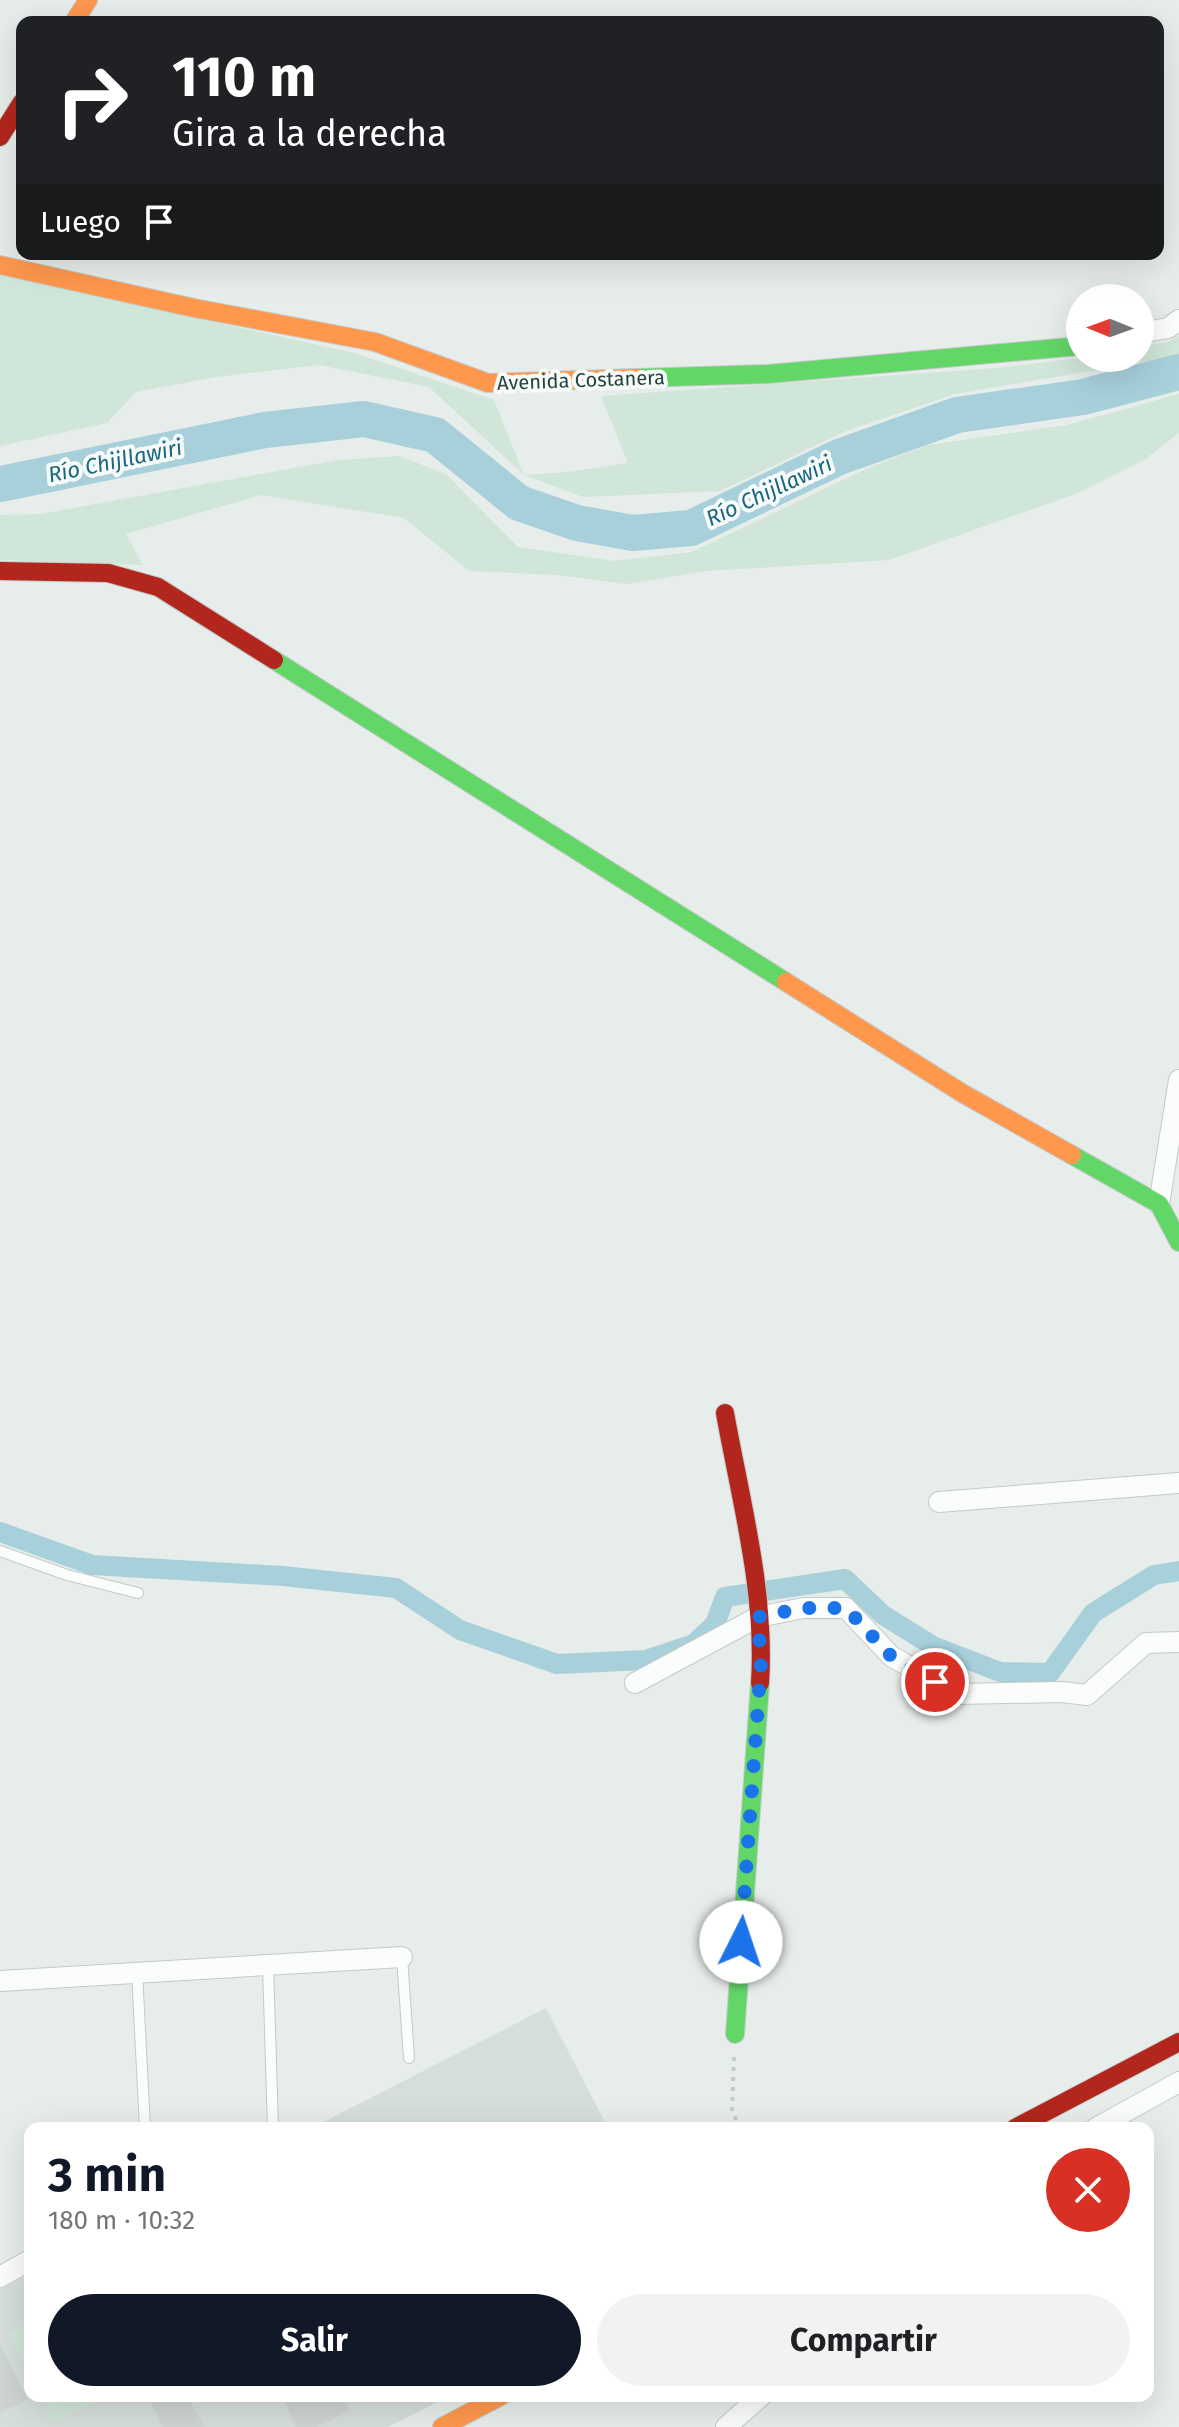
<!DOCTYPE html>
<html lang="es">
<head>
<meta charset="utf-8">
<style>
  :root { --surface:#fff; --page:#f2f2f2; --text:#202124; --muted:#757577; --accent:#111827 }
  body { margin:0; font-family:"Fira Sans",sans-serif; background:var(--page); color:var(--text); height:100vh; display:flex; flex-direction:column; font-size:30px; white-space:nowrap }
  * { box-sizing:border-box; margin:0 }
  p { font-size:26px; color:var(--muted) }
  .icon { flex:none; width:44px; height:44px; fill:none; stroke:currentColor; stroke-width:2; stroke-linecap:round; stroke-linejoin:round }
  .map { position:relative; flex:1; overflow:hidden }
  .details { position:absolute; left:24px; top:2122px; width:1130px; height:280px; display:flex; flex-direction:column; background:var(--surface); border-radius:16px; box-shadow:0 8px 32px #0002 }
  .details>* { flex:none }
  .hud { position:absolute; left:16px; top:16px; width:1148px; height:244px; border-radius:16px; box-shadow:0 8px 32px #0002; background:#202124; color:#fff; overflow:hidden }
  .needle { width:52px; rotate:271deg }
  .fabs { position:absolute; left:1066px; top:284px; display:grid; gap:16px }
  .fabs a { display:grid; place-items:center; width:88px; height:88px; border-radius:50%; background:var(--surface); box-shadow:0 8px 32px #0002; font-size:40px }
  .pin { position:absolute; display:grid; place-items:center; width:68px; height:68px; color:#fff; margin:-34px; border:4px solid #fff; border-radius:50%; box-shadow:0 2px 8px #0007 }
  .me { position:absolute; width:88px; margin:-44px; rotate:4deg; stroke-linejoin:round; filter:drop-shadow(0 0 6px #0008) }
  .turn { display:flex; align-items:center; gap:28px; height:168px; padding:0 24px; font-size:36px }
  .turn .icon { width:104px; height:104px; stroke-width:2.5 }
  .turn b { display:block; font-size:56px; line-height:68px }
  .then { display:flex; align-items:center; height:76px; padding:0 24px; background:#0003; gap:16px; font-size:30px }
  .round { display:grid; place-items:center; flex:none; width:84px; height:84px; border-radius:42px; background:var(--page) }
  .headline { display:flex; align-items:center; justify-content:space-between; height:136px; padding:0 24px }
  h1 { font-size:48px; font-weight:700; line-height:60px; color:var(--accent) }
  .primary-button { display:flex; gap:16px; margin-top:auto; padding:16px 24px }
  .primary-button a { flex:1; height:92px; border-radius:48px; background:var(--accent); color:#fff; font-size:32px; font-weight:700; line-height:92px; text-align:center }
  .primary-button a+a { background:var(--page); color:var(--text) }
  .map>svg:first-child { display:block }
  .built { fill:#d5deda }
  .green { fill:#d0e6d8 }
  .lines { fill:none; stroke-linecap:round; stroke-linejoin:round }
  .canal { stroke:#a7d0db; stroke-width:20 }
  .river { stroke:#a7d0db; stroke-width:36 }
  .building { fill:#ced4d2; stroke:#d0d6d3; stroke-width:2 }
  .lane-casing { stroke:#c4cac8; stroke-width:12 }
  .street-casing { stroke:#c4cac8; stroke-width:22 }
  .fast-casing { stroke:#c3cac8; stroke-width:20 }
  .slow-casing { stroke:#c3cac8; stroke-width:20 }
  .jam-casing { stroke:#c3cac8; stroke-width:20 }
  .path { stroke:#c2ccca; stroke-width:4; stroke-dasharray:4 6; stroke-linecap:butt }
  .lane { stroke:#fbfcfc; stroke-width:10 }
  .street { stroke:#fbfcfc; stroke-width:20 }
  .fast { stroke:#63d668; stroke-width:18 }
  .slow { stroke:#ff974d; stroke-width:18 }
  .jam { stroke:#b3261e; stroke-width:18 }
  .route { stroke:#1a73e8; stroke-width:14; stroke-dasharray:0 25.2 }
  .labels { text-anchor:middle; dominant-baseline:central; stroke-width:8; stroke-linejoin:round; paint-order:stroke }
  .street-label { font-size:20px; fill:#23423c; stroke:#f6fbf9 }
  .water-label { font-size:22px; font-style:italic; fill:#1a6680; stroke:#f6fbf9 }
</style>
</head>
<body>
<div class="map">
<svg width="1179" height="2427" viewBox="0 0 1179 2427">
  <rect width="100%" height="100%" fill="#e7edea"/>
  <path class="built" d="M546,2008L608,2128H312Z
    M30,2274V2396H449L388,2427H0V2289Z"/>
  <path class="green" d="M0,274L354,353L494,400L524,475L567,472L628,463L601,396L997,368L1080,358H1140V347L1168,342L1179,336V356L955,394L846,431L720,491L583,497L524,475L429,387L319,365L216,377L136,392L107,423L0,446Z
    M1179,394V433L1144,460L1078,493L889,560L706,571L626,584L557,575L469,571L404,518L261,495L126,534L143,565L0,560V515L40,514L338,460L399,456L446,474L518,547L614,561L692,552L866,469L928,445L1067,425Z
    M30,2322V2375L9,2333Z
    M41,2396H106L54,2422Z"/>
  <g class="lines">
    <path class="canal" d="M0,1532L92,1565L283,1576L396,1588L460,1630L557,1664L646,1660L694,1644L715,1624L725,1597L845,1579L883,1615L933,1646L1000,1672L1050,1673L1093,1613L1154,1575L1179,1571"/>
    <path class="river" d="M0,484L265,430L364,419L435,435L519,503L577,523L633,533L691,528L839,457L957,415L1083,397L1179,372"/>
  </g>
  <path class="building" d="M0,2346L27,2399L0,2412Z
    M148,2396H187L203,2427H164Z
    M282,2396H342L349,2410L316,2427H297Z"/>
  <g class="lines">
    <defs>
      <path id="lane" d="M0,1551L67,1575L138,1593
        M402,1957L409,2058
        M268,1965L273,2128
        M137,1972L145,2128"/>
      <path id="street" d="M1140,333L1168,328L1179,320
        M1159,1204L1179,1080
        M939,1502L1179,1483
        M635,1683L758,1617L803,1608H846L891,1656L957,1694L1062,1692L1087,1695L1146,1643L1179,1642
        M0,1981L402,1957
        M1096,2128L1179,2082
        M0,2277L30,2260
        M726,2427L761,2396"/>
      <path id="fast" d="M637,378L768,374L1080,346
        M274,660L786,982
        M1072,1155L1159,1204L1179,1242
        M735,2034L760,1683"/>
      <path id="slow" d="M74,22L88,0
        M0,265L194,308L375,342L488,383L637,378
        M786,982L962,1093L1072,1155
        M442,2427L501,2396"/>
      <path id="jam" d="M0,137L22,102
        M0,571L108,573L158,587L274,660
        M725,1413C741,1502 766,1593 760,1683
        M1015,2128L1179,2042"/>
    </defs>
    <use href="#lane" class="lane-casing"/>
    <use href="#street" class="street-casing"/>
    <use href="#fast" class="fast-casing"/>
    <use href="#slow" class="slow-casing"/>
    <use href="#jam" class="jam-casing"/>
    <path class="path" d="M734,2057L732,2111L740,2128"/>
    <use href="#lane" class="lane"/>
    <use href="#street" class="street"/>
    <use href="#fast" class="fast"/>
    <use href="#slow" class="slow"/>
    <use href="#jam" class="jam"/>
  </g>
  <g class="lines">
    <path class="route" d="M741,1942L761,1663L758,1617L803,1608H846L891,1656L935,1682"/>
  </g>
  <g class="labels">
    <g class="street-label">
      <text transform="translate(581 380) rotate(-2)">Avenida Costanera</text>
    </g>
    <g class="water-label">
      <text transform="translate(115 461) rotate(-12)">Río Chijllawiri</text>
      <text transform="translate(769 491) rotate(-25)">Río Chijllawiri</text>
    </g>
  </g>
</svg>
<div class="fabs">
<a><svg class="needle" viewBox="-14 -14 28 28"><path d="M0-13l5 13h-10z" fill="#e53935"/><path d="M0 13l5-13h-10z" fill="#757577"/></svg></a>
</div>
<div class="pin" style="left:935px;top:1682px;background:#d93025"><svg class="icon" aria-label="arrive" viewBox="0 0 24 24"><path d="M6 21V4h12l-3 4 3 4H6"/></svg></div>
<svg class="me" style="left:741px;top:1942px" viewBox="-20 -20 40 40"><circle r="19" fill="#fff"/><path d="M0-13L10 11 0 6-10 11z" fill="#1a73e8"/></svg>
<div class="hud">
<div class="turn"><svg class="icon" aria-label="right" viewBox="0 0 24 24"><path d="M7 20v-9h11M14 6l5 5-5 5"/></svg><div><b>110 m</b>Gira a la derecha</div></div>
<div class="then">Luego<svg class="icon" aria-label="arrive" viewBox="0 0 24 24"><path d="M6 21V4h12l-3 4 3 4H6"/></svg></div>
</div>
<section class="details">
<div class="headline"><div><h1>3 min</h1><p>180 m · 10:32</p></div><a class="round" style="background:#d93025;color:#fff"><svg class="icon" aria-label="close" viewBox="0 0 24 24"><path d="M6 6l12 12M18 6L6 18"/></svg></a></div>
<div class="primary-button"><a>Salir</a><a>Compartir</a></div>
</section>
</div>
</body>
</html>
